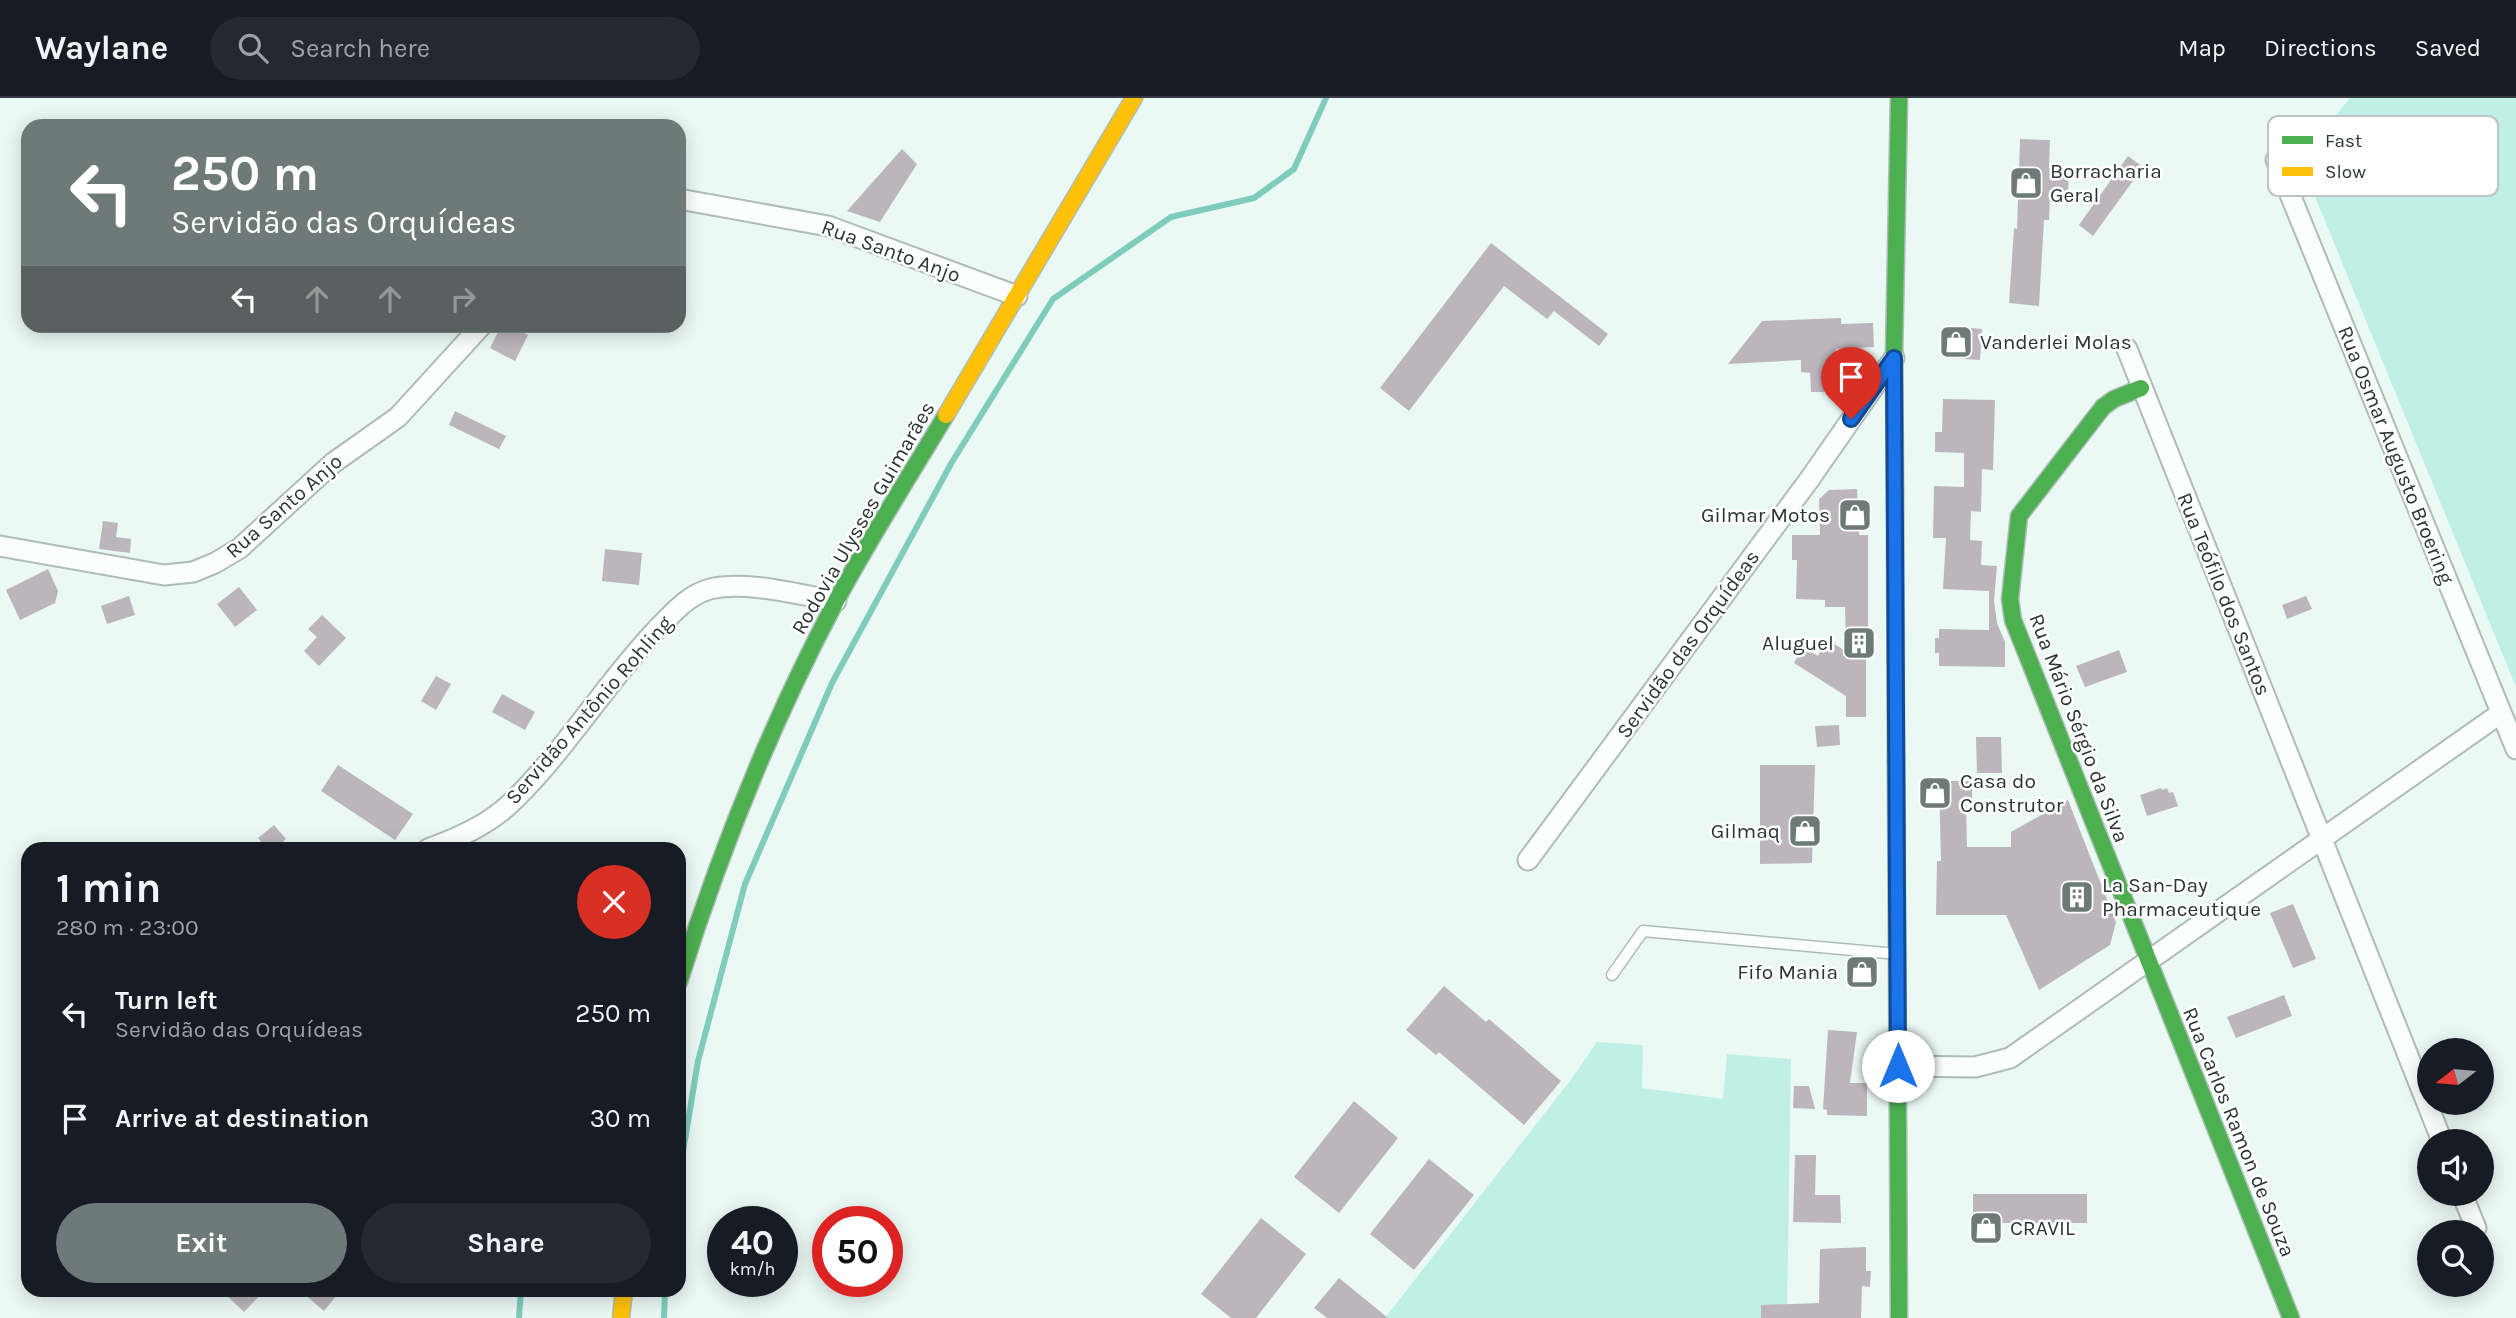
<!DOCTYPE html>
<html lang="en">
<head>
<meta charset="utf-8">
<style>
  :root { --surface:#171b24; --page:#242831; --text:#f1f3f6; --muted:#9ea1a6; --line:#363941; --accent:#6e7a77 }
  body { margin:0; font-family:Karla,sans-serif; background:var(--page); color:var(--text); height:100vh; display:flex; flex-direction:column; font-size:26px; white-space:nowrap }
  * { box-sizing:border-box; margin:0 }
  p { font-size:23px; color:var(--muted) }
  .icon { flex:none; width:38px; height:38px; fill:none; stroke:currentColor; stroke-width:2; stroke-linecap:round; stroke-linejoin:round }
  .map { position:relative; flex:1; overflow:hidden }
  .drawer { position:absolute; left:21px; top:744px; width:665px; height:455px; display:flex; flex-direction:column; background:var(--surface); border-radius:21px; box-shadow:0 4px 18px #0003 }
  .drawer>* { flex:none }
  .banner { position:absolute; left:21px; top:21px; width:665px; height:214px; border-radius:21px; box-shadow:0 4px 18px #0003; background:#6e7a77; color:#fff; overflow:hidden }
  .needle { width:46px; rotate:254deg }
  .fabs { position:absolute; left:2417px; top:940px; display:grid; gap:14px }
  .fabs a { display:grid; place-items:center; width:77px; height:77px; border-radius:50%; background:var(--surface); box-shadow:0 4px 18px #0003; font-size:35px }
  .speed { position:absolute; left:707px; top:1108px; display:flex; gap:14px; font-size:35px; font-weight:700; text-align:center }
  .speed>* { display:grid; place-content:center; width:91px; height:91px; border-radius:50%; background:var(--surface); box-shadow:0 4px 18px #0003; line-height:1 }
  .speed small { font-size:18px; font-weight:400 }
  .speed .limit { border:10px solid #d22; background:#fff; color:#111 }
  .pin { position:absolute; display:grid; place-items:center; width:60px; height:60px; color:#fff; margin:-72px -30px; border-radius:50% 50% 50% 0; rotate:-45deg; box-shadow:0 0 7px #0007 }
  .pin .icon { rotate:45deg }
  .me { position:absolute; width:77px; margin:-38px; rotate:0deg; stroke-linejoin:round; filter:drop-shadow(0 0 5px #0008) }
  .turn { display:flex; align-items:center; gap:24px; height:147px; padding:0 35px; font-size:32px }
  .turn .icon { width:91px; height:91px; stroke-width:2.5 }
  .turn b { display:block; font-size:49px; line-height:60px }
  .lanes { display:flex; align-items:center; height:66px; padding:0 35px; background:#0003; justify-content:center; gap:35px; direction:ltr }
  .lanes .off { opacity:.35 }
  .round { display:grid; place-items:center; flex:none; width:74px; height:74px; border-radius:37px; background:var(--page) }
  .head { display:flex; align-items:center; justify-content:space-between; height:119px; padding:0 35px }
  h1 { font-size:42px; font-weight:700; line-height:52px }
  .action { display:flex; gap:14px; margin-top:auto; padding:14px 35px }
  .action a { flex:1; height:80px; border-radius:42px; background:var(--accent); color:#fff; font-size:28px; font-weight:700; line-height:80px; text-align:center }
  .action a+a { background:var(--page); color:var(--text) }
  ul { padding:0; list-style:none }
  li { display:flex; align-items:center; gap:21px; height:105px; padding:0 35px }
  li div { flex:1 }
  li b { display:block; font-size:26px }
  li em { font-style:normal }
  header { display:flex; align-items:center; gap:42px; box-sizing:border-box; height:98px; padding:0 35px; background:var(--surface); border-bottom:2px solid var(--line) }
  header strong { font-size:33px }
  nav { display:flex; gap:38px; margin-inline-start:auto; font-size:24px }
  .search { width:490px; height:63px; background:var(--page); display:flex; align-items:center; gap:18px; box-sizing:border-box; padding:0 24px; border-radius:38px; color:var(--muted); font-size:26px }
  .map>svg:first-child { display:block }
  .green { fill:#c0f0e5 }
  .lines { fill:none; stroke-linecap:round; stroke-linejoin:round }
  .stream { stroke:#7fccbd; stroke-width:6 }
  .building { fill:#bcb6bc }
  .lane-casing { stroke:#aebbb7; stroke-width:13 }
  .street-casing { stroke:#aebbb7; stroke-width:23 }
  .fast-casing { stroke:#aebbb7; stroke-width:19 }
  .slow-casing { stroke:#aebbb7; stroke-width:19 }
  .lane { stroke:#fcfefe; stroke-width:10 }
  .street { stroke:#fcfefe; stroke-width:19 }
  .fast { stroke:#4caf50; stroke-width:16 }
  .slow { stroke:#ffc107; stroke-width:16 }
  .route-casing { stroke:#114b97; stroke-width:18 }
  .route { stroke:#1a73e8; stroke-width:12 }
  .labels { text-anchor:middle; dominant-baseline:central; stroke-width:5; stroke-linejoin:round; paint-order:stroke }
  .poi-label { font-size:21px; fill:#2a3633; stroke:#fff; text-anchor:start }
  .street-label { font-size:21px; fill:#2a3633; stroke:#fff }
  .key { fill:#fff; stroke:#bfc3c2; stroke-width:2 }
  .key-label { font-size:19px; fill:#2a3633 }
</style>
</head>
<body>
<header>
<strong>Waylane</strong>
<div class="search"><svg class="icon" aria-label="search" viewBox="0 0 24 24"><circle cx="10" cy="10" r="6"/><path d="M15 15l6 6"/></svg>Search here</div>
<nav><a>Map</a><a>Directions</a><a>Saved</a></nav>
</header>
<div class="map">
<svg width="2516" height="1220" viewBox="0 0 2516 1220">
  <rect width="100%" height="100%" fill="#ebf9f5"/>
  <path class="green" d="M2350,0H2516V589L2300,62Z
    M1597,944L1643,947L1642,990L1723,1001L1727,956L1791,961L1787,1220H1385L1573,979Z"/>
  <g class="lines">
    <path class="stream" d="M679,1078L698,963L745,786L832,585L952,364L1053,201L1171,119L1254,100L1294,71L1326,0
      M519,1220L521,1192
      M664,1220L665,1192"/>
  </g>
  <path class="building" d="M2020,41L2050,42L2049,70L2069,71L2068,96H2050L2049,122H2044L2039,208L2009,205L2014,130L2017,131Z
    M902,51L917,66L880,124L847,113Z
    M2128,58L2143,69L2093,138L2079,127Z
    M1491,145L1608,236L1599,248L1554,213L1547,221L1504,188L1409,313L1380,290Z
    M1841,220V226L1873,225L1874,249L1836,251V294H1811L1810,275L1801,274V262L1728,266L1762,223Z
    M501,228H509L528,237L515,263L490,250Z
    M1949,228L1982,231L1980,262L1947,260Z
    M1943,301L1995,302L1993,372L1982,371L1981,414L1971,413L1970,442L1982,443L1981,467L1997,468L1994,503L1997,525L2005,544V569L1939,568V555H1935V540H1939V531L1989,532V493L1943,491L1946,440H1933L1934,388L1964,389V355L1935,354V334H1942Z
    M455,313L506,338L499,351L449,327Z
    M1857,391L1859,437H1868V530H1872V559H1866V619H1846V598L1794,565L1803,549L1818,558L1826,541L1846,553L1845,509H1825V502L1796,501L1797,462H1792V437H1820L1819,401L1829,392Z
    M103,423L118,425L116,439L131,441L130,455L99,451Z
    M605,451L642,455L639,487L602,483Z
    M48,471L58,493L55,505L20,522L6,492Z
    M239,489L257,512L235,529L217,506Z
    M129,498L135,517L107,526L101,508Z
    M2306,498L2312,511L2287,521L2282,507Z
    M322,517L346,540L319,568L304,553L317,539L308,531Z
    M2119,552L2127,574L2085,589L2076,568Z
    M436,578L451,586L436,612L421,603Z
    M502,596L535,614L525,632L492,614Z
    M1839,627L1840,647L1817,649L1815,628Z
    M1976,639H2001L2002,675H1977Z
    M338,667L413,716L395,742L321,693Z
    M1760,667H1815L1812,765L1760,766Z
    M1939,683H1972V705H1966L1967,749H2011V734L2068,702L2116,824L2110,847L2039,892L2006,817H1936L1937,763H1941Z
    M2161,690L2162,692L2167,690L2169,695L2173,694L2178,708L2147,718L2140,697Z
    M274,727L286,741L275,751H267L258,740Z
    M2293,806L2316,861L2293,870L2270,815Z
    M1444,888L1486,924L1489,921L1561,983L1524,1027L1439,954L1436,957L1406,932Z
    M2284,897L2292,918L2236,940L2227,919Z
    M1828,932L1857,934L1850,985H1867V1018L1827,1017V1012L1823,1011Z
    M1794,988H1809L1815,1011L1793,1010Z
    M1354,1003L1398,1040L1339,1115L1294,1079Z
    M1795,1057H1816L1815,1097H1840L1841,1125L1793,1124Z
    M1429,1061L1474,1097L1414,1172L1370,1136Z
    M1973,1096H2087V1125H1973Z
    M1261,1120L1306,1156L1256,1220H1231L1201,1196Z
    M1866,1149V1173H1871L1870,1189L1862,1188L1861,1220H1761V1207L1819,1205L1820,1151Z
    M1339,1180L1388,1220H1327L1314,1210Z
    M221,1192H265L244,1214Z
    M299,1192H341L324,1213Z"/>
  <g class="lines">
    <defs>
      <path id="lane" d="M1612,877L1643,833L1897,856"/>
      <path id="street" d="M2276,62L2516,651
        M679,101L828,128L1017,198
        M2127,251L2442,1043
        M0,448L164,477L193,474L215,465L240,450L333,365L398,319L481,228
        M428,751C458,740 488,727 512,704C567,651 606,584 659,529C674,514 688,497 710,491C746,482 799,497 836,503
        M1528,762L1809,382L1894,260
        M1898,968L1975,969L2010,960L2501,615
        M2462,1096L2476,1130"/>
      <path id="fast" d="M2141,290L2114,301L2103,309L2019,418L2010,501L2013,522L2291,1220
        M1895,390L1894,260L1899,0
        M1896,662L1899,1220
        M679,884C720,753 771,626 835,505C869,441 909,379 946,317"/>
      <path id="slow" d="M946,317L1134,0
        M1895,390L1896,662
        M621,1220L624,1192"/>
    </defs>
    <use href="#lane" class="lane-casing"/>
    <use href="#street" class="street-casing"/>
    <use href="#fast" class="fast-casing"/>
    <use href="#slow" class="slow-casing"/>
    <use href="#lane" class="lane"/>
    <use href="#street" class="street"/>
    <use href="#fast" class="fast"/>
    <use href="#slow" class="slow"/>
  </g>
  <g class="lines">
    <defs>
      <path id="route" d="M1851,321L1894,260L1898,968"/>
    </defs>
    <use href="#route" class="route-casing"/>
    <use href="#route" class="route"/>
  </g>
  <defs>
    <symbol id="shop-square" viewBox="-11 -11 22 22"><rect x="-9" y="-9" width="18" height="18" rx="4" fill="#6e7a77" stroke="#fff"/><path d="M-5-2.5h2.3a2.7 3.5 0 0 1 5.4 0H5L5.5 6h-11ZM-1.5-2.5h3a1.5 2.3 0 0 0-3 0Z" fill="#fff"/></symbol>
    <symbol id="building-square" viewBox="-11 -11 22 22"><rect x="-9" y="-9" width="18" height="18" rx="4" fill="#6e7a77" stroke="#fff"/><path d="M-4-6H4V6H1V3H-1V6H-4ZM-2.5-4.3h1.7v1.8h-1.7ZM.8-4.3h1.7v1.8H.8ZM-2.5-1h1.7V.8h-1.7ZM.8-1h1.7V.8H.8Z" fill="#fff"/></symbol>
  </defs>
  <g fill-rule="evenodd">
    <use href="#shop-square" x="2007" y="66" width="38" height="38"/>
    <use href="#shop-square" x="1937" y="225" width="38" height="38"/>
    <use href="#shop-square" x="1836" y="398" width="38" height="38"/>
    <use href="#building-square" x="1840" y="526" width="38" height="38"/>
    <use href="#shop-square" x="1916" y="676" width="38" height="38"/>
    <use href="#shop-square" x="1786" y="714" width="38" height="38"/>
    <use href="#building-square" x="2058" y="780" width="38" height="38"/>
    <use href="#shop-square" x="1843" y="855" width="38" height="38"/>
    <use href="#shop-square" x="1967" y="1111" width="38" height="38"/>
  </g>
  <g class="labels">
    <g class="poi-label">
      <text x="2050" y="73">Borracharia<tspan x="2050" dy="24">Geral</tspan></text>
      <text x="1980" y="244">Vanderlei Molas</text>
      <text x="1830" y="417" text-anchor="end">Gilmar Motos</text>
      <text x="1834" y="545" text-anchor="end">Aluguel</text>
      <text x="1960" y="683">Casa do<tspan x="1960" dy="24">Construtor</tspan></text>
      <text x="1780" y="733" text-anchor="end">Gilmaq</text>
      <text x="2102" y="787">La San-Day<tspan x="2102" dy="24">Pharmaceutique</tspan></text>
      <text x="1838" y="874" text-anchor="end">Fifo Mania</text>
      <text x="2010" y="1130">CRAVIL</text>
    </g>
    <g class="street-label">
      <text transform="translate(891 153) rotate(20)">Rua Santo Anjo</text>
      <text transform="translate(2396 357) rotate(68)">Rua Osmar Augusto Broering</text>
      <text transform="translate(284 408) rotate(-41)">Rua Santo Anjo</text>
      <text transform="translate(863 420) rotate(-60)">Rodovia Ulysses Guimarães</text>
      <text transform="translate(2224 496) rotate(68)">Rua Teófilo dos Santos</text>
      <text transform="translate(1688 546) rotate(-54)">Servidão das Orquídeas</text>
      <text transform="translate(589 612) rotate(-49)">Servidão Antônio Rohling</text>
      <text transform="translate(2079 630) rotate(69)">Rua Mário Sérgio da Silva</text>
      <text transform="translate(2239 1034) rotate(68)">Rua Carlos Ramon de Souza</text>
    </g>
  </g>
  <rect x="2268" y="18" width="230" height="80" rx="10" class="key"/>
  <rect x="2282" y="38" width="31" height="8" fill="#4caf50"/>
  <rect x="2282" y="69" width="31" height="9" fill="#ffc107"/>
  <g class="key-label">
    <text x="2325" y="49">Fast</text>
    <text x="2325" y="80">Slow</text>
  </g>
</svg>
<div class="fabs">
<a><svg class="needle" viewBox="-14 -14 28 28"><path d="M0-13l5 13h-10z" fill="#e53935"/><path d="M0 13l5-13h-10z" fill="#9ea1a6"/></svg></a>
<a><svg class="icon" aria-label="sound" viewBox="0 0 24 24"><path d="M4 9h4l5-4v14l-5-4H4zM17 9q2 3 0 6"/></svg></a>
<a><svg class="icon" aria-label="search" viewBox="0 0 24 24"><circle cx="10" cy="10" r="6"/><path d="M15 15l6 6"/></svg></a>
</div>
<div class="speed"><div>40<small>km/h</small></div><div class="limit">50</div></div>
<div class="pin" style="left:1851px;top:321px;background:#d93025"><svg class="icon" aria-label="arrive" viewBox="0 0 24 24"><path d="M6 21V4h12l-3 4 3 4H6"/></svg></div>
<svg class="me" style="left:1898px;top:968px" viewBox="-20 -20 40 40"><circle r="19" fill="#fff"/><path d="M0-13L10 11 0 6-10 11z" fill="#1a73e8"/></svg>
<div class="banner">
<div class="turn"><svg class="icon" aria-label="left" viewBox="0 0 24 24"><path d="M17 20v-9H6M10 6l-5 5 5 5"/></svg><div><b>250 m</b>Servidão das Orquídeas</div></div>
<div class="lanes"><svg class="icon" aria-label="left" viewBox="0 0 24 24"><path d="M17 20v-9H6M10 6l-5 5 5 5"/></svg><svg class="icon off" aria-label="ahead" viewBox="0 0 24 24"><path d="M12 20V5M6 11l6-6 6 6"/></svg><svg class="icon off" aria-label="ahead" viewBox="0 0 24 24"><path d="M12 20V5M6 11l6-6 6 6"/></svg><svg class="icon off" aria-label="right" viewBox="0 0 24 24"><path d="M7 20v-9h11M14 6l5 5-5 5"/></svg></div>
</div>
<section class="drawer">
<div class="head"><div><h1>1 min</h1><p>280 m · 23:00</p></div><a class="round" style="background:#d93025;color:#fff"><svg class="icon" aria-label="close" viewBox="0 0 24 24"><path d="M6 6l12 12M18 6L6 18"/></svg></a></div>
<ul>
<li><svg class="icon" aria-label="left" viewBox="0 0 24 24"><path d="M17 20v-9H6M10 6l-5 5 5 5"/></svg><div><b>Turn left</b><p>Servidão das Orquídeas</p></div><em>250 m</em></li>
<li><svg class="icon" aria-label="arrive" viewBox="0 0 24 24"><path d="M6 21V4h12l-3 4 3 4H6"/></svg><div><b>Arrive at destination</b></div><em>30 m</em></li>
</ul>
<div class="action"><a>Exit</a><a>Share</a></div>
</section>
</div>
</body>
</html>
